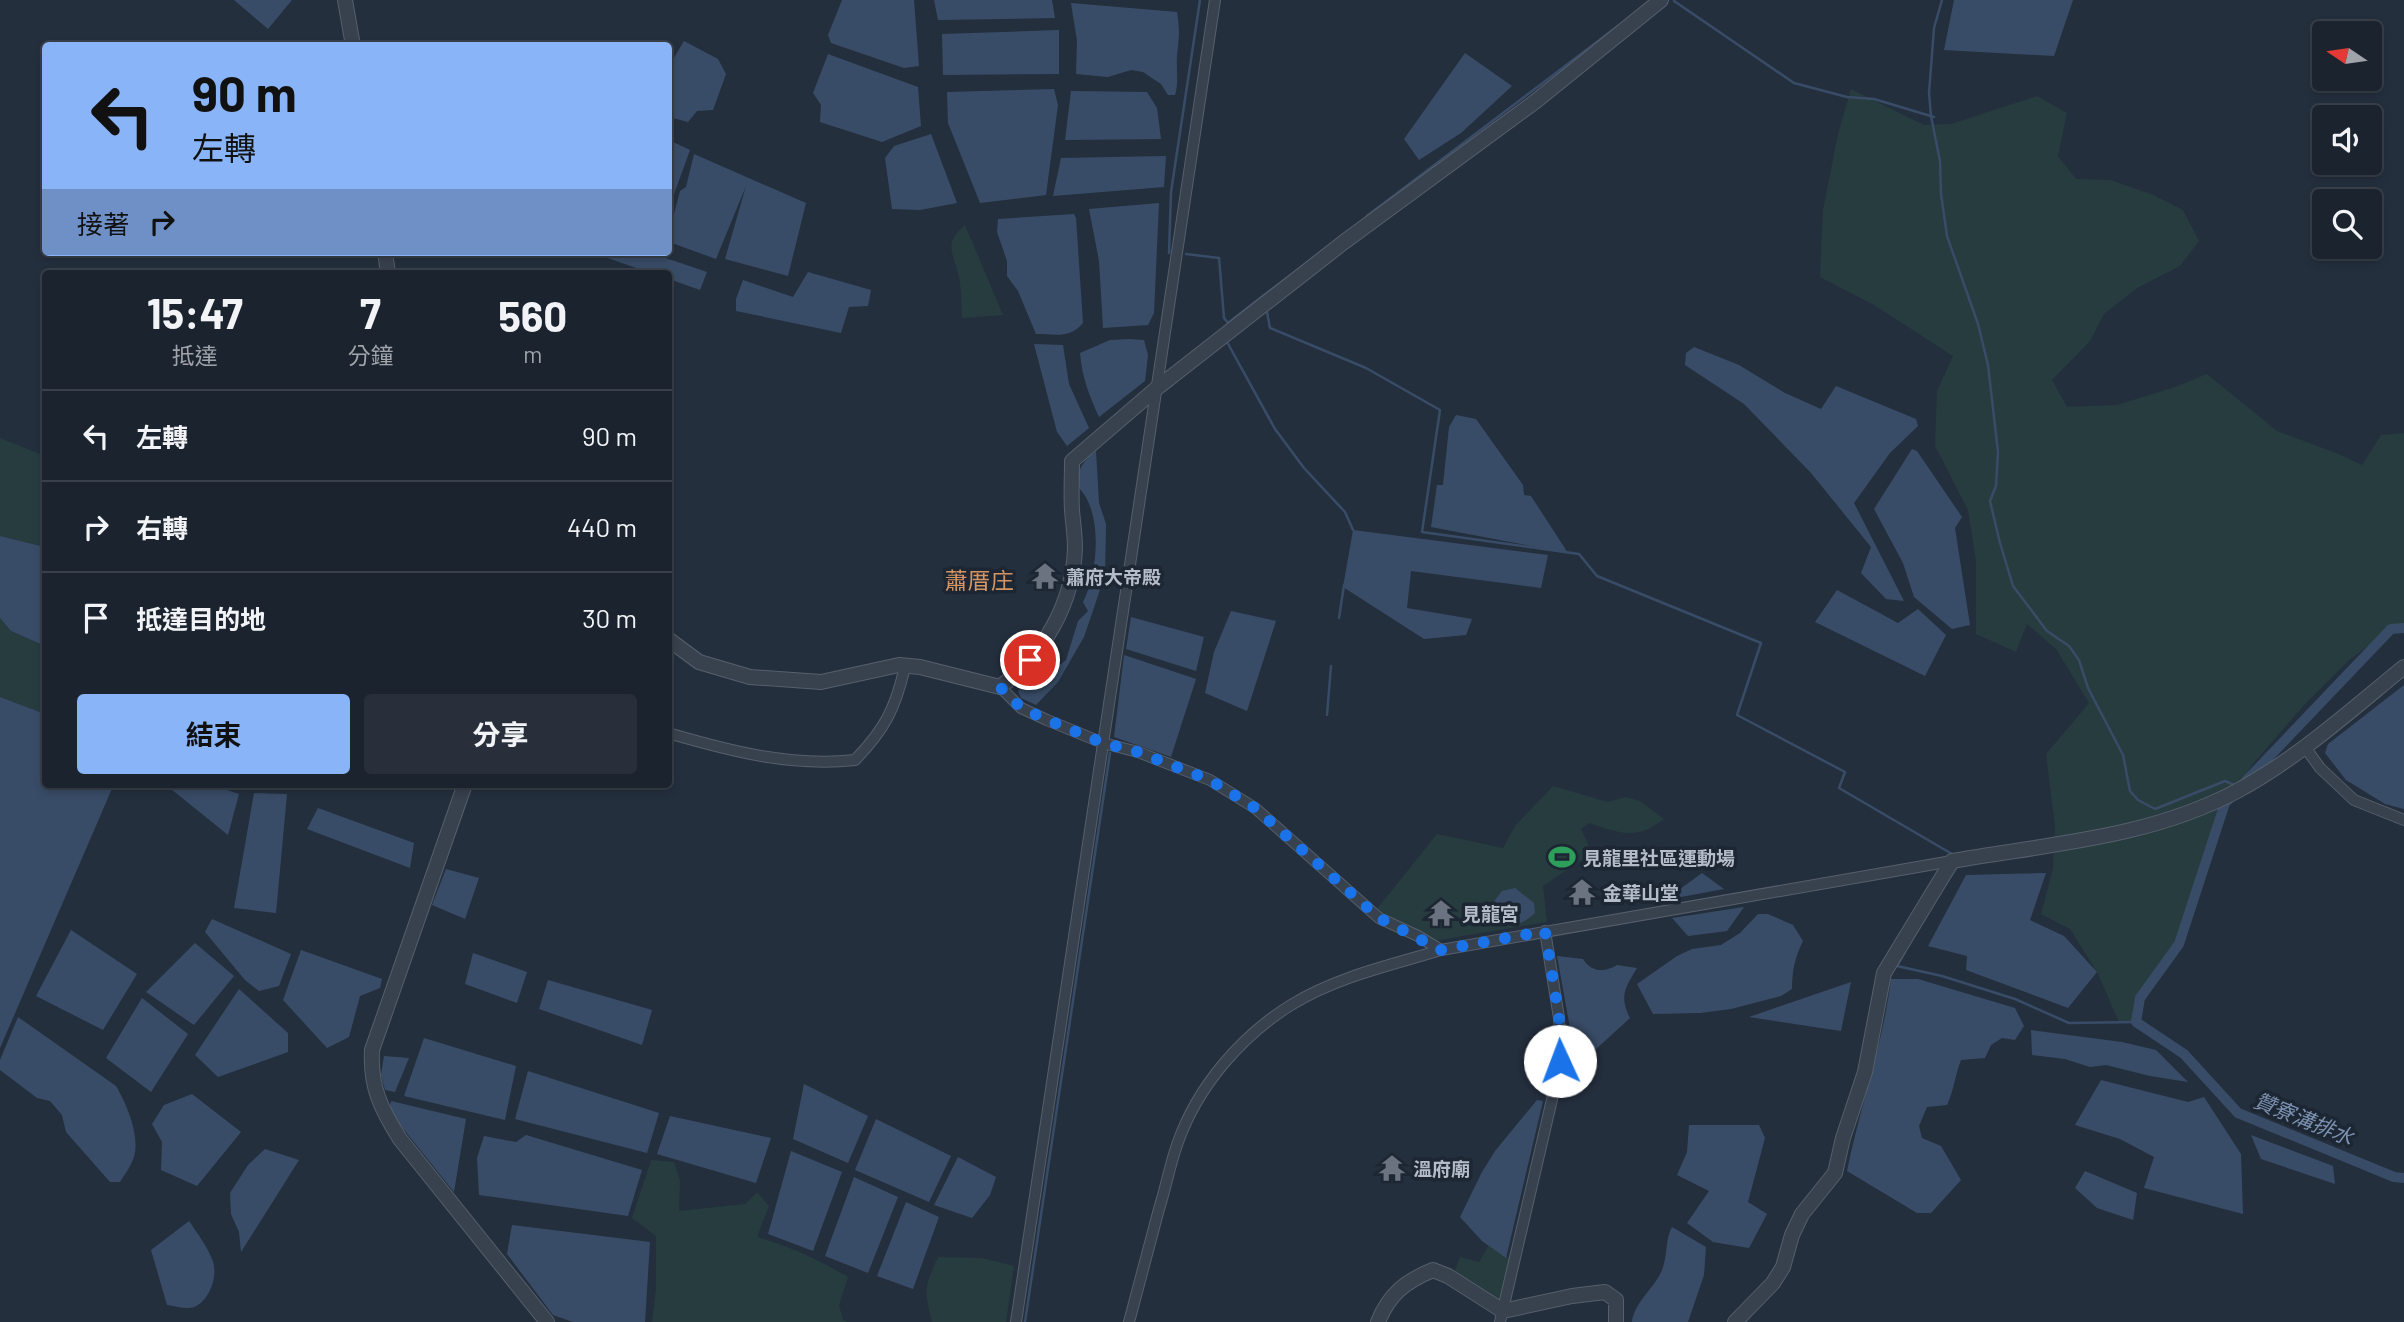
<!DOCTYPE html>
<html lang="zh-TW">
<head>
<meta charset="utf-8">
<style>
  :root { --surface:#1b232e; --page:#282f3a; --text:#f1f3f6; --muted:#a0a4aa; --line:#39404a; --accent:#8ab4f8 }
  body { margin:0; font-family:Barlow,"Noto Sans TC",sans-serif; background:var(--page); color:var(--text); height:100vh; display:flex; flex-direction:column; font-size:26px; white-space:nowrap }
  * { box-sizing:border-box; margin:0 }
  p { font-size:23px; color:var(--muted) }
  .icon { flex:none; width:38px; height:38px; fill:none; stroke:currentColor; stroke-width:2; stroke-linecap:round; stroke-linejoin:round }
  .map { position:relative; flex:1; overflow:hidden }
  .drawer { position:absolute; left:42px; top:270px; width:630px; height:518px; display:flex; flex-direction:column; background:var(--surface); border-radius:7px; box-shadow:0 4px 10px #0003,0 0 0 2px var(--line) }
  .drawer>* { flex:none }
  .top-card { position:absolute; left:42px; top:42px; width:630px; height:214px; border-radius:7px; box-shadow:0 4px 10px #0003,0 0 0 2px var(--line); background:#8ab4f8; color:#111; overflow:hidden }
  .needle { width:46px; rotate:283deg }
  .tools { position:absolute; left:2312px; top:21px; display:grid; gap:14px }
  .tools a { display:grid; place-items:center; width:70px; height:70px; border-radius:7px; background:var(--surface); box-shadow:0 4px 10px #0003,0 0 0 2px var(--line); font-size:35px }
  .pin { position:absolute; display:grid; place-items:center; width:60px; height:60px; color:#fff; margin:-30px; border:4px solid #fff; border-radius:50%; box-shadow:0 2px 7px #0007 }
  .me { position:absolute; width:77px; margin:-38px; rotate:358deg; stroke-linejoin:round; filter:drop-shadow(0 0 5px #0008) }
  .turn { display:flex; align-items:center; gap:24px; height:147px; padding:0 35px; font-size:32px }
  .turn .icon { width:91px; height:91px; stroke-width:2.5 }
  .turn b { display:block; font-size:49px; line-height:60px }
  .then { display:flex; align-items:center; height:66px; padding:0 35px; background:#0003; gap:14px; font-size:26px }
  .eta { display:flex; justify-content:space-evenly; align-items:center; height:119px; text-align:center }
  .eta b { font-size:42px; font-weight:700; line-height:49px }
  .primary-button { display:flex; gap:14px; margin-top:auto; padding:14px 35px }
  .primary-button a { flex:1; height:80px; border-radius:7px; background:var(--accent); color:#111; font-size:28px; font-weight:700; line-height:80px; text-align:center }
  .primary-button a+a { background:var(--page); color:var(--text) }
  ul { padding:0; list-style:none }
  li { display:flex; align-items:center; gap:21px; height:91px; padding:0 35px; border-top:2px solid var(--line) }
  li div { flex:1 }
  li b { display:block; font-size:26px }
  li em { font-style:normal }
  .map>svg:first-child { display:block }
  .green { fill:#263c3f }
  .water { fill:#394c67 }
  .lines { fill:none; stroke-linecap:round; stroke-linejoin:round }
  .stream { stroke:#394c67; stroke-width:2.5 }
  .canal { stroke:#394c67; stroke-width:10 }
  .minor-casing { stroke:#565f6c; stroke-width:12 }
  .tertiary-casing { stroke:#565f6c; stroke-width:16 }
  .minor { stroke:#38414e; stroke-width:10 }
  .tertiary { stroke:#38414e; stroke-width:14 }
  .route { stroke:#1a73e8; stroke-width:12; stroke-dasharray:0 21.6 }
  .labels { text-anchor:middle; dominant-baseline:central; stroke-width:7; stroke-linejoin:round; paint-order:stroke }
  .poi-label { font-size:19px; font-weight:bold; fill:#b4bcc9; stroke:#1d2633; text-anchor:start }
  .water-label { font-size:21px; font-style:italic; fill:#7c92b1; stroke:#1d2633 }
  .quarter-label { font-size:23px; fill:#d59563; stroke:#1d2633 }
</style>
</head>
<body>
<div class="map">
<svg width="2404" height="1322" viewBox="0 0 2404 1322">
  <rect width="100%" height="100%" fill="#242f3e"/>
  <path class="green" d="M1851,89L1924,125L1951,124L2037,96L2067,113L2058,156L2076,179L2110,180L2151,194L2183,210L2199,241L2180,266L2137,288L2104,314L2090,341L2052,380L2067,407L2117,405L2175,387L2207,374L2277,431L2336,453L2362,465L2381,435L2404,433V629H2391L2349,660L2305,704L2252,765L2233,795L2173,953L2140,998L2136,1022H2119L2097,972L2070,929L2041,914L2053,869L2055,826L2046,754L2089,703L2056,649L2027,624L2016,652L1976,634V561L1968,510L1935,446L1937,391L1953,356L1874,305L1820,277L1823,210L1838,134Z
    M965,225L1003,315L962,318C961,304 962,287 958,274C952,250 944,243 965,225Z
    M0,438L45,456V547L0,536Z
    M0,618L11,631L45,646V714L0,697Z
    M1553,786L1608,802L1625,797L1640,801L1664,819C1636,841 1620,833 1589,823L1581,829L1592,853L1543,886L1547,922L1427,942L1385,917L1376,910L1437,834L1503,848L1515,826Z
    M651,1160L674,1162L680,1181L679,1211L745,1204L757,1192L769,1206L757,1237C790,1246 819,1260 848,1277L839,1305L843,1320L849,1322H652L656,1288V1236L632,1218Z
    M1489,1245L1515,1261L1503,1311L1452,1279L1460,1257L1479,1262Z
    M938,1257L982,1258L1014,1266L1006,1322H932C924,1290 924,1287 938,1257Z"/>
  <path class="water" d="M234,0H292L268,29Z
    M842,0H914L919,66L904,68L831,43L828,35Z
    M934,0H1052L1055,18L938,20Z
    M1954,0H2073L2054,56L1944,50Z
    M1071,3L1177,12C1180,30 1179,38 1177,56C1176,70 1179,82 1175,95H1168L1161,84L1143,72L1131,70L1108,77L1076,74L1077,41Z
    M1059,30V74L943,75L942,34Z
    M684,41L718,59L726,74L713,110L697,111L688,122L669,117V66Z
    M1465,53L1512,86L1461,133L1419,160L1404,139Z
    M828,54L918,87L921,126L882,142L820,122L821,105L813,93Z
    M1054,89L1058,105L1046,195L980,203L948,123L947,92Z
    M1071,91L1147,92L1157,108L1161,139L1065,140Z
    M931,134L957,203L920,210L892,209L885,158L894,146Z
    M669,140L690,150L669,208Z
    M694,154L806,203L788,276L725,259L746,186L716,259L669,242V233L680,191L686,187Z
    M1166,156L1164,187L1053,196L1061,158Z
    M1159,203L1154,313L1148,325L1103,328L1099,261L1089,209Z
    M1074,214L1076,218L1083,323C1070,339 1055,334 1036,334L1018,291L1007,276V261L997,232L998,219Z
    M590,252H648L707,272L700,290L669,279L668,273H651Z
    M808,272L871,290L868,306L849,307L841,333L736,311V299L743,280L793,297Z
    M1129,339L1144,340L1148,355L1145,381L1099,417C1089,395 1082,377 1080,353L1110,340Z
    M1034,344L1063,345L1069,384L1089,428L1067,446L1057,432Z
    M1694,347L1739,365L1785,393L1821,409L1836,386L1916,419L1918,426L1890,453L1854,503L1904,601L1886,599L1861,573L1871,547L1811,473L1744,404L1685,365L1686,353Z
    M1456,415L1476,419L1523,485L1524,495L1531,496L1568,553L1431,527L1437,485H1443L1449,427Z
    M1912,449L1917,451L1962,517L1955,528L1970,625L1952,629L1914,597L1903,563L1874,509Z
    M1096,451L1099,503L1106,524L1105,575L1084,637L1058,682L1036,705L1021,698L1018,691L1027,681L1041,685L1046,676L1066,660L1078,621L1088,611L1083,602C1098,573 1104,510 1077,486C1078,469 1082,462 1096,451Z
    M1353,530L1548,555L1541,588L1411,571L1407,608L1472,619L1466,635L1424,639L1343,587Z
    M0,536L45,547V646L11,631L0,618Z
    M1837,590L1898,623L1918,609L1946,635L1925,676L1815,622Z
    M1231,611L1276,621L1247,711L1205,693L1214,652Z
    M1131,617L1204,637L1196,671L1126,649Z
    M1124,655L1196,679L1171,757L1114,737Z
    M2404,685V809L2385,804L2346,780L2325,753L2328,744Z
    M0,697L45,714L46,784H114L0,1048Z
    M175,784H209L239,794L228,835L171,789Z
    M254,793L287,794L276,913L234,908Z
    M318,808L414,843L410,868L307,829Z
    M446,869L479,878L465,919L432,905Z
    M1702,873L1724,889L1665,900Z
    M2046,873L2030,920L2064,936L2097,972L2068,1008L1966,970L1967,956L1928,946L1966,875Z
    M1515,888L1534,903L1535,913C1521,926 1502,933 1490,915L1492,904L1502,891Z
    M1744,907L1727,931L1688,936L1672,918Z
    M1758,914H1768L1793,925L1803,941C1795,957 1792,971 1792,989L1781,996L1731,1009L1700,1013L1653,1014L1637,984L1677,956L1692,949L1721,945L1740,933Z
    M212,919L291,954L279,986L259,991L245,980L205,932Z
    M71,930L137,974L103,1030L36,996Z
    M195,943L234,976L194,1025L146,992Z
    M301,950L382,979L380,988L360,996L349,1037L327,1048L283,1000Z
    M473,953L527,972L517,1003L465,984Z
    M1557,956L1583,959C1591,972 1604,973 1617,965L1637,968C1625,988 1619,996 1630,1018L1583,1061L1570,1052V1028Z
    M1891,979H1918L2015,1008L2024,1026L2015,1040L2002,1038L1991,1045L1985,1058L1961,1060C1955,1075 1954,1090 1947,1105L1927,1107L1919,1126L1922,1138L1941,1146L1961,1180L1931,1213H1917L1847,1171C1860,1106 1883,1045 1891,979Z
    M548,980L652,1010L642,1045L539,1009Z
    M1851,982L1841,1031L1749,1017Z
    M239,989L288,1033V1052L218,1077L195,1055Z
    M142,998L188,1034L151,1092L106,1058Z
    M18,1017L116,1086C127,1105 140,1135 134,1157C131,1166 125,1174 120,1182H110L66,1132L62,1115L50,1101L37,1098L0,1070V1060Z
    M2031,1030L2122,1042L2156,1050L2188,1082L2150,1076L2106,1065L2090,1067L2065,1059L2032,1055Z
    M424,1038L516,1066L505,1120L404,1096Z
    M384,1056L409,1058L395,1092L385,1090L381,1075Z
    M528,1071L659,1113L647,1153L515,1119Z
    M2101,1080L2188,1102L2204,1097L2241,1154L2243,1214L2144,1188L2154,1157L2120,1139L2075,1125Z
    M804,1084L868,1116L848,1163L793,1139Z
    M192,1094L241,1132L197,1186L161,1170L162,1142L152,1124L164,1105Z
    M1537,1100L1543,1101L1506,1258L1482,1241L1460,1217L1482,1172L1495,1151Z
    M391,1101L466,1119L454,1192L389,1111Z
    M670,1116L771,1138L756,1183L657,1154Z
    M876,1119L951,1156L929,1202L855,1170Z
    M1689,1125H1759L1765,1138L1748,1202L1767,1214L1749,1248L1713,1242L1687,1223L1709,1191L1677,1175L1687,1152Z
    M526,1135L642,1170L628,1216L479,1195L477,1158L484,1136L516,1142Z
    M2251,1135L2333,1166L2335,1184L2261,1159Z
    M265,1149L299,1160L241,1252L239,1232L231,1214L230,1193L248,1165Z
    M791,1151L842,1172L813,1251L768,1234Z
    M958,1157L996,1177L990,1195L972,1218L934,1205Z
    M2085,1171L2137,1193L2133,1220L2097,1208L2075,1188Z
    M854,1177L898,1197L868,1273L825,1256Z
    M906,1202L939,1217L913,1289L877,1276Z
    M189,1221C197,1233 207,1246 212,1259C219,1274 210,1301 194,1307C186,1310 175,1306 167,1305L151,1250Z
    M512,1225L650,1242L645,1322H573L553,1315L507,1254Z
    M1672,1227L1706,1247L1704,1275L1688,1322H1632C1634,1302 1655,1288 1662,1270C1668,1255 1665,1239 1672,1227Z"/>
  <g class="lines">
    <path class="stream" d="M1942,0L1934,28L1929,93L1931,116L1940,161L1941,194L1947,236L1978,324L1988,365L1998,452L1996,486L1990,501L2000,543L2013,586L2047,631L2069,646L2079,660L2088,688L2123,755L2130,791L2138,800L2155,809L2225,781L2234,785
      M1674,1L1794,83L1847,97L1874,99L1934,117
      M1367,216L1618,26
      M1169,253L1171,192L1200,0
      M1186,254L1219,258L1224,318L1228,323L1264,295
      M1264,295L1309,261
      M1267,312L1270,328L1366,368L1440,410L1422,532L1579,554L1597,576L1761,643L1737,715L1845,772L1839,788L1952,854
      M1227,342L1275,429L1304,468L1345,512L1353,530
      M1164,391L1172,385
      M1339,618L1344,585
      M1327,715L1331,666
      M1950,877L1958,865
      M1905,952L1897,966L1942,976L2015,999L2069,1023L2136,1022
      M1025,1322L1110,753"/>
    <path class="canal" d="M2246,781L2391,629L2404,628
      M2232,796L2225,803L2179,944L2140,998L2136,1022L2184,1054L2238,1113L2394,1177L2404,1178"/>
    <defs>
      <path id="minor" d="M1000,687L1021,708L1047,720L1103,743L1138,752L1210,780L1255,808L1379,918L1418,936L1441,950
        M668,733C730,751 790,767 855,760C885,729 895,709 905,667
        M2305,747L2320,768L2354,800L2404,820
        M1016,1322L1215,0
        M1129,1322C1139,1284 1149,1247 1159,1209C1166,1187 1170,1164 1178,1142C1198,1086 1241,1036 1291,1005C1336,977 1391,965 1441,950L1952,861
        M1500,1322L1561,1061L1559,1018L1545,931"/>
      <path id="tertiary" d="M345,0L353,46
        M385,252L388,273
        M668,639L699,662L750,677L821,682L899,665L920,667L1000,687C1044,654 1073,604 1075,548C1075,535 1073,523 1072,510C1071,494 1072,477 1072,461L1157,388L1344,242L1536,101L1661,0
        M465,784L372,1050C370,1087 381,1109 400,1139L547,1322
        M1378,1322C1389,1294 1406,1281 1433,1270L1448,1276L1503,1311L1572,1296L1605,1292L1616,1300V1322
        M1735,1322L1773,1283L1783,1267L1792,1235L1802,1214L1835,1173L1843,1138L1865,1072L1884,973L1952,861C2048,844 2149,838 2237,791C2298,758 2350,711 2404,667"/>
    </defs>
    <use href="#minor" class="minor-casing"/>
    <use href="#tertiary" class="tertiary-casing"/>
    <use href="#minor" class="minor"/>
    <use href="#tertiary" class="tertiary"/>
  </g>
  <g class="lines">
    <path class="route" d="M1030,660L1019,673L1000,687L1021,708L1048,720L1103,743L1138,752L1210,780L1255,808L1379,918L1441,950L1545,931L1559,1017L1560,1061"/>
  </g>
  <defs>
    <symbol id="temple-bare" viewBox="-9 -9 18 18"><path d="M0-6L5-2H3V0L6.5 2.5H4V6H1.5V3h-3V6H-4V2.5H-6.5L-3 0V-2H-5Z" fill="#6b7280" stroke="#1d2633" stroke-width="2.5" paint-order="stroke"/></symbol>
    <symbol id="stadium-bare" viewBox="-9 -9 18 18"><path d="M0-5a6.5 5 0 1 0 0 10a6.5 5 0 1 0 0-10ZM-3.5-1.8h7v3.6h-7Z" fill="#2e9e5b" stroke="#1d2633" stroke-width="2.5" paint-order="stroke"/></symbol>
  </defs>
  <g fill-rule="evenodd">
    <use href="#temple-bare" x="1026" y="557" width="38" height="38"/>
    <use href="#stadium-bare" x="1543" y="838" width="38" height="38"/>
    <use href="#temple-bare" x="1563" y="873" width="38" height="38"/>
    <use href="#temple-bare" x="1422" y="894" width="38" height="38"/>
    <use href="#temple-bare" x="1373" y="1149" width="38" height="38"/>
  </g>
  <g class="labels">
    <g class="poi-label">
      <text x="1066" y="576">蕭府大帝殿</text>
      <text x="1583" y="857">見龍里社區運動場</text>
      <text x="1603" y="892">金華山堂</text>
      <text x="1462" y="913">見龍宮</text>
      <text x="1413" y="1168">溫府廟</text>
    </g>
    <g class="water-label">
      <text transform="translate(2304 1118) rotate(22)">贊寮溝排水</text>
    </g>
    <g class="quarter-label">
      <text x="979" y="580">蕭厝庄</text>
    </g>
  </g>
</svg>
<div class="tools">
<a><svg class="needle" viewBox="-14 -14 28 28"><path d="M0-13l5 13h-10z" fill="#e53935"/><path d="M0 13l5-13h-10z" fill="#a0a4aa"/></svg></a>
<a><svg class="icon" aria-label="sound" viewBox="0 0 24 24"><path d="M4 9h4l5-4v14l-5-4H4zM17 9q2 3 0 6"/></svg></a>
<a><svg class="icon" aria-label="search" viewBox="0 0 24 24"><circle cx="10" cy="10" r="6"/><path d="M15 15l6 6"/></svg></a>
</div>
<div class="pin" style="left:1030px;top:660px;background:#d93025"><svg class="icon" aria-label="arrive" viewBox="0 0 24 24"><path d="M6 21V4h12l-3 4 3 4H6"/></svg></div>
<svg class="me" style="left:1560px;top:1061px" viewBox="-20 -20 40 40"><circle r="19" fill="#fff"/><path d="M0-13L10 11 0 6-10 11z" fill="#1a73e8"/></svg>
<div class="top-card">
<div class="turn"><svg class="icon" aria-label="left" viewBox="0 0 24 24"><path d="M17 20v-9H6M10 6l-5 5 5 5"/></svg><div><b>90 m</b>左轉</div></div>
<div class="then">接著<svg class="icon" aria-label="right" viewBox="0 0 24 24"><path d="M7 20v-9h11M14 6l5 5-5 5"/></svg></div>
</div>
<section class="drawer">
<div class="eta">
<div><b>15:47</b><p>抵達</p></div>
<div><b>7</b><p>分鐘</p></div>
<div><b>560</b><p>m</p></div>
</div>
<ul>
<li><svg class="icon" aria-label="left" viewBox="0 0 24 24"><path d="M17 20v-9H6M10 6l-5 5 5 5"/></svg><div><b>左轉</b></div><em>90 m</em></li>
<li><svg class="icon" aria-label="right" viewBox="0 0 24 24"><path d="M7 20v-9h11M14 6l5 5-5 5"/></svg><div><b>右轉</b></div><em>440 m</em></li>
<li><svg class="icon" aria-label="arrive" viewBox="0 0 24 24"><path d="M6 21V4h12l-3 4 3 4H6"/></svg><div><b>抵達目的地</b></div><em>30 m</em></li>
</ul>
<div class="primary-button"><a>結束</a><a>分享</a></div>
</section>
</div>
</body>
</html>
